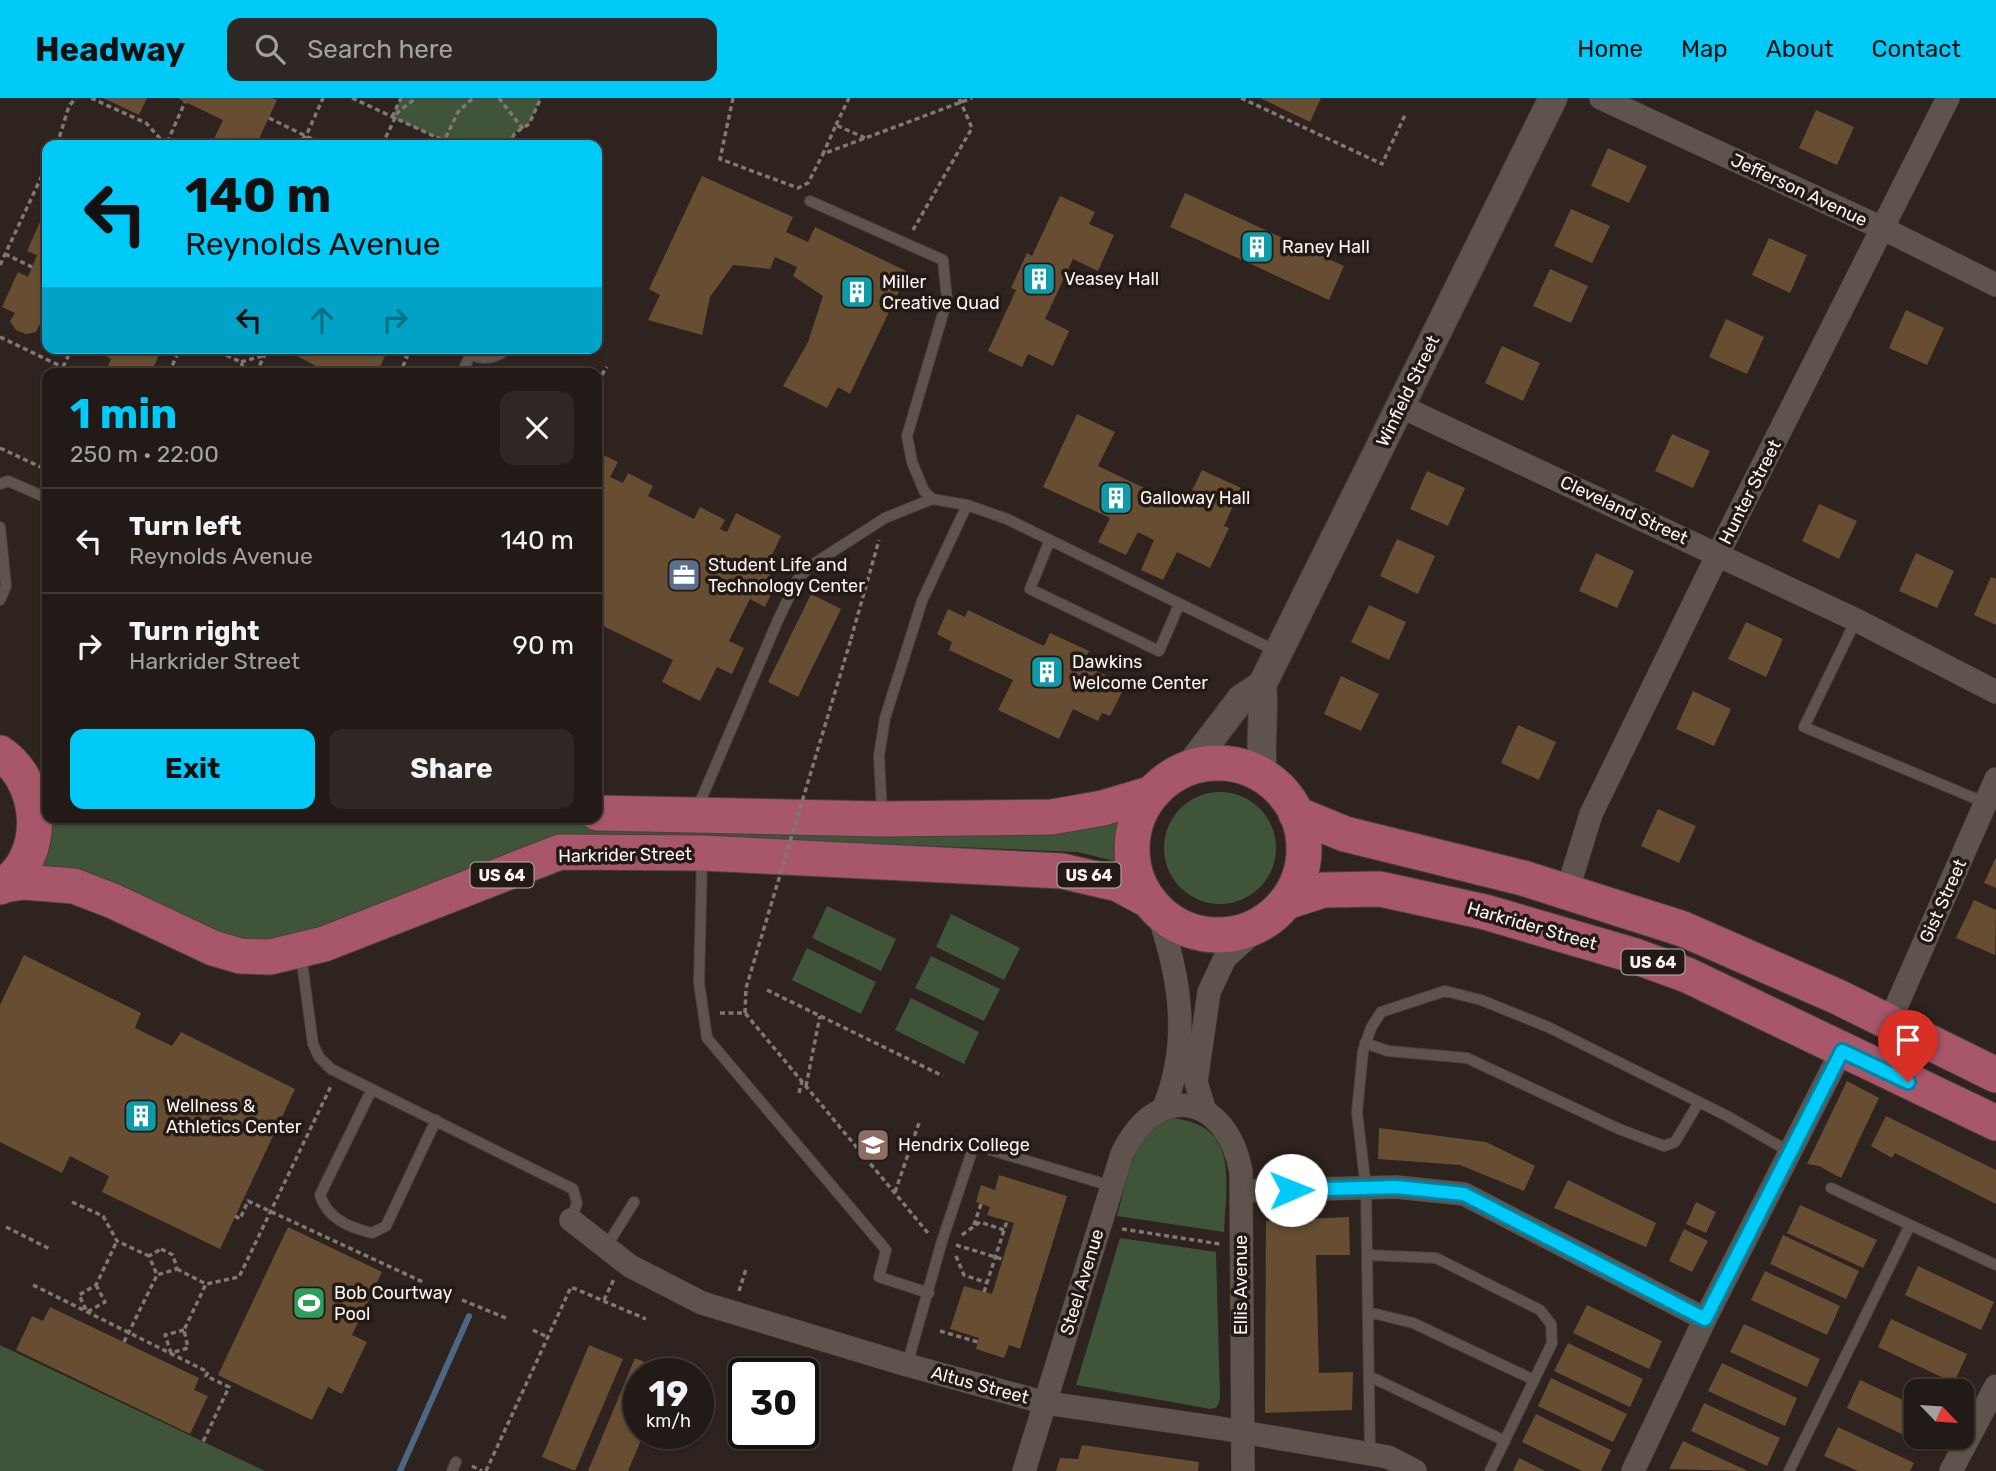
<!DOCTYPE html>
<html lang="en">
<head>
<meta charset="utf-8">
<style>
  :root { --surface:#221a16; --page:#2e2723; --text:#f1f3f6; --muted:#a2a1a1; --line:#3f3835; --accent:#00cbf8 }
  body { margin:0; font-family:Rubik,sans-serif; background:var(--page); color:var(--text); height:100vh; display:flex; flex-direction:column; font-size:26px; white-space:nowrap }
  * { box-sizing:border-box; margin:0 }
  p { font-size:23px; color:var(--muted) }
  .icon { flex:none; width:38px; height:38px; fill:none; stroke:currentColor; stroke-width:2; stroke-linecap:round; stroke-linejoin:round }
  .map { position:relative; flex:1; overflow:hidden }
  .drawer { position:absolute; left:42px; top:270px; width:560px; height:455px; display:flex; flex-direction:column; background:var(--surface); border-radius:14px; box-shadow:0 2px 5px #0004,0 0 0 2px var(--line) }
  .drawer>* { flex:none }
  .guide { position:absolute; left:42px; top:42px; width:560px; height:214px; border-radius:14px; box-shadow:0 2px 5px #0004,0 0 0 2px var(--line); background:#00cbf8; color:#111; overflow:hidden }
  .needle { width:46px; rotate:115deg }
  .controls { position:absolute; left:1904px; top:1281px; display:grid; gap:14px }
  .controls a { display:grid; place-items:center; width:70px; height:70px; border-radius:14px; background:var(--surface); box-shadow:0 2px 5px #0004,0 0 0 2px var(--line); font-size:35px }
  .speed { position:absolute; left:623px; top:1260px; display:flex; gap:14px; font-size:35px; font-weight:700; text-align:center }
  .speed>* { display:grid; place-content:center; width:91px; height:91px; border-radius:50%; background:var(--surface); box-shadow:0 2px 5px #0004,0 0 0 2px var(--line); line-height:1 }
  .speed small { font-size:18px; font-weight:400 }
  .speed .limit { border:4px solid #111; border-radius:10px; background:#fff; color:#111 }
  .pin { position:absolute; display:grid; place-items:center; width:60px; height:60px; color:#fff; margin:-72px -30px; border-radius:50% 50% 50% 0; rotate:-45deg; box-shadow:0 0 7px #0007 }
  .pin .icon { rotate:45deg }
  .me { position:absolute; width:77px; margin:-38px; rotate:89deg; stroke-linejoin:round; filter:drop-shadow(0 0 5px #0008) }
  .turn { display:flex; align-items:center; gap:24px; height:147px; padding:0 28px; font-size:32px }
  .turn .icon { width:91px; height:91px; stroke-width:2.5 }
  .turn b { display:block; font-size:49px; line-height:60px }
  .lanes { display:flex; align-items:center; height:66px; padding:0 28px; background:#0003; justify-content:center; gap:35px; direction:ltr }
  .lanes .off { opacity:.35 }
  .round { display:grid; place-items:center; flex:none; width:74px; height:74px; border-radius:14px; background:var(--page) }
  .summary { display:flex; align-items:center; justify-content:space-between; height:119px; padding:0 28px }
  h1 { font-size:42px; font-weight:700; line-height:52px; color:var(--accent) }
  .primary-button { display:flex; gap:14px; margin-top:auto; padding:14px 28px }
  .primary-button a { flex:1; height:80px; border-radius:14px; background:var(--accent); color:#111; font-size:28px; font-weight:700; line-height:80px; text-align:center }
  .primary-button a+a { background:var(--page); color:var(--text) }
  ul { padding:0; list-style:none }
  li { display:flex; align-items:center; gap:21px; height:105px; padding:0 28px; border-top:2px solid var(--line) }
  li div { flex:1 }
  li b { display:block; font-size:26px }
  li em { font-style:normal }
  header { display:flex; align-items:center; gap:42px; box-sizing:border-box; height:98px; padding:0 35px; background:var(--accent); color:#111 }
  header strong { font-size:33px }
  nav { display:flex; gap:38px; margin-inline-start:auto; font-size:24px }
  .search { width:490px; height:63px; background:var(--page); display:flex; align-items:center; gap:18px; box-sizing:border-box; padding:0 24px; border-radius:14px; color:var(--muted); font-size:26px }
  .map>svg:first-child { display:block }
  .green { fill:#3f5438 }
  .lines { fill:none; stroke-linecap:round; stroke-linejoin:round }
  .stream { stroke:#4d6782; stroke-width:6 }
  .building { fill:#674e32 }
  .service-casing { stroke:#48403b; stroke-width:12 }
  .minor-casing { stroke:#48403b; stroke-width:24 }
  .tertiary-casing { stroke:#48403b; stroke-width:30 }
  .primary-casing { stroke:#48403b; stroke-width:37 }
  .path { stroke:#817873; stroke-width:3.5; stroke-dasharray:5 3.5; stroke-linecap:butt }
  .service { stroke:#5e534d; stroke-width:10 }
  .minor { stroke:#5e534d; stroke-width:23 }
  .tertiary { stroke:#5e534d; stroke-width:28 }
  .primary { stroke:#a85669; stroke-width:35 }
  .path-bridge { stroke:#817873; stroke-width:3.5; stroke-dasharray:5 3.5; stroke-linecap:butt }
  .route-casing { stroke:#0084a1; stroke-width:18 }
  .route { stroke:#00cbf8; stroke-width:12 }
  .labels { text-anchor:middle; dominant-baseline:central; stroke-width:7; stroke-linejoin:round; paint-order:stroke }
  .shield { fill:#241a15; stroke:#bab2ae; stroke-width:2 }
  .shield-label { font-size:16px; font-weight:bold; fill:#faf3ef }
  .street-label { font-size:18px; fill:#faf3ef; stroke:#241a15 }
  .poi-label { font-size:18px; fill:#faf3ef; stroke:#241a15; text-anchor:start }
</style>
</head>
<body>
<header>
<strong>Headway</strong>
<div class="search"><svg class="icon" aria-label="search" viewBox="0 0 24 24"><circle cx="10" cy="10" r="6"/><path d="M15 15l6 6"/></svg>Search here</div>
<nav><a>Home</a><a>Map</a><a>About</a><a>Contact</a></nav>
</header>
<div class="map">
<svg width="1996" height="1373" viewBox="0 0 1996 1373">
  <rect width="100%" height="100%" fill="#2e231e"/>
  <path class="green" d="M401,0H541L529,26L515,35L508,47H453L392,19Z
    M1164 750a56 56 0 1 1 112 0a56 56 0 1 1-112 0Z
    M50,719H374L821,729L1122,719L1118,764L1078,754L803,743H546L289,840L243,843L221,838L81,773L38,766Z
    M827,808L896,841L881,873L812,840Z
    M951,816L1020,850L1004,882L936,849Z
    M807,850L876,884L861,916L792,882Z
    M931,858L1000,891L984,923L915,890Z
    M911,900L979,934L964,966L895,932Z
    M1172,1020C1240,1027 1226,1083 1224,1134L1117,1118C1128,1080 1132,1035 1172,1020Z
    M1120,1140L1216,1154L1220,1301L1217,1309L1211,1311L1076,1287Z
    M0,1247L265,1373H0Z"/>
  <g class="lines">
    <path class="stream" d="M400,1373L469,1218"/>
  </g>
  <path class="building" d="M103,0H147L139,17Z
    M177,0H272L277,2L256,47H211L223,22Z
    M1260,0H1321L1310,24Z
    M1816,12L1854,29L1837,67L1799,50Z
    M1608,50L1647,68L1629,105L1591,88Z
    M702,78L793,119L786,134L808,144L815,129L908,174L850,296L838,289L827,310L783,288L808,244L823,198L793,178L797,169L775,159L770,171L733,167L710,199L702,237L648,222L660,197L649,191Z
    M1185,95L1344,168L1329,202L1170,129Z
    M1060,98L1095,114L1089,126L1114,137L1098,173L1073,161L1045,221L1069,233L1053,268L1028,256L1022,269L988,253L1016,192L1011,190L1027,155L1032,158Z
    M1571,111L1610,128L1592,165L1554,148Z
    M43,117L47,119V231L39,227L36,234L26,236L16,232L10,223L15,215L2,209L18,174L28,179L37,157L27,153Z
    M1769,140L1807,157L1790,195L1752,177Z
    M1550,171L1588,188L1571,225L1533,208Z
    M1906,212L1944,230L1927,267L1889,250Z
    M1726,221L1764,239L1747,276L1709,259Z
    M1502,248L1540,265L1523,303L1485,285Z
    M100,250H162L151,275H110L108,268L111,261L98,254Z
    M282,250H369L385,258L377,275H329Z
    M1077,316L1115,334L1098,368L1184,409L1202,372L1241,390L1224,428L1229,430L1210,470L1177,454L1163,482L1141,472L1154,442L1138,434L1126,457L1098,444L1110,420L1043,389Z
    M1672,336L1710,353L1693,390L1655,373Z
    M597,354L618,364L610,379L623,385L628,375L653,388L648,398L694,421L700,409L725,422L720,431L727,434L736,415L781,438L764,474L778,481L765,509L750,501L729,543L744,550L732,576L717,569L700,603L662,584L673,562L597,525Z
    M1427,373L1465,390L1448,428L1410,411Z
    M1819,406L1857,423L1839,461L1802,443Z
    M1397,441L1435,458L1418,496L1380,478Z
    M1596,455L1634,473L1617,510L1579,493Z
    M1916,455L1954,473L1937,510L1899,493Z
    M1991,479L1996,481V527L1974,517Z
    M811,496L841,511L798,599L768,584Z
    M1369,507L1406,524L1389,562L1351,544Z
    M948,511L965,519L968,512L1044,548L1050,535L1089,553L1082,566L1118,583L1114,590L1122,594L1110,618L1102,615L1098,623L1073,611L1059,641L998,612L1013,582L949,552L952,544L937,536Z
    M1746,524L1783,541L1766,579L1728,561Z
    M1341,578L1379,596L1361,633L1324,616Z
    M1693,593L1731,611L1714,648L1676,631Z
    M1518,627L1556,644L1539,682L1501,665Z
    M1658,711L1696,728L1679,765L1641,748Z
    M1996,759V790L1984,785Z
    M1974,802L1996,812L1995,857L1956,840Z
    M24,857L141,915L135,930L172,948L181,934L295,991L220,1151L102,1094L109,1078L70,1058L62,1075L0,1044V907Z
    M1847,983L1879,1000L1841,1080L1819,1068L1807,1066Z
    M1886,1018L1996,1072V1106L1895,1055L1892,1060L1871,1048Z
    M1379,1030L1486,1044L1535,1068L1524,1093L1460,1067L1378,1061Z
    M999,1077L1067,1098L1020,1251L1009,1247L1004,1260L976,1251L979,1240L950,1231L964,1188L992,1196L1014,1125L987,1117L990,1109L976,1104L981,1087L995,1092Z
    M1568,1082L1656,1125L1646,1149L1554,1110Z
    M1696,1104L1716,1114L1706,1135L1686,1126Z
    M1800,1107L1877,1142L1863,1170L1787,1135Z
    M1349,1119L1350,1157H1316L1319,1275L1353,1274L1352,1312L1265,1315L1266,1123Z
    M288,1129L382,1174L352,1237L367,1244L342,1296L328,1289L312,1322L218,1277Z
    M1684,1131L1708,1143L1692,1174L1669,1163Z
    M1783,1137L1859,1173L1846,1201L1770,1166Z
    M1918,1168L1994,1204L1981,1232L1905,1197Z
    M1765,1173L1840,1208L1827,1237L1751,1202Z
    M1587,1207L1662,1243L1649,1271L1573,1235Z
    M50,1209L199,1280L194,1292L208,1298L190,1336L16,1252L32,1218L43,1223Z
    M1891,1221L1967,1256L1954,1285L1878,1249Z
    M1744,1226L1820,1261L1807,1289L1730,1254Z
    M1568,1245L1643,1281L1630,1309L1554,1273Z
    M589,1247L623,1261L575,1373L542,1359Z
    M635,1260L673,1276H639V1335H644L628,1373H588Z
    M1722,1265L1797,1300L1785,1328L1708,1293Z
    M1551,1280L1627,1316L1613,1344L1538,1308Z
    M1860,1282L1916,1308V1339H1926L1923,1346L1847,1310Z
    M1704,1305L1780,1340L1767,1368L1691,1333Z
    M1536,1316L1611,1352L1601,1373H1582L1522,1344Z
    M1838,1329L1914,1365L1910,1373H1858L1824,1358Z
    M1683,1343L1748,1373L1669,1371Z
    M1082,1347L1199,1364L1198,1373H1056L1060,1360L1078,1361Z
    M1519,1360L1545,1373H1513Z"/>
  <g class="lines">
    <defs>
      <path id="service" d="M810,103L943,162L947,202L907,338L912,364L924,393L932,401
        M461,250C477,263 493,263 509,250
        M462,275L470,257
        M0,386L8,383L47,400
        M0,429L6,488L0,502
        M1049,444L1030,491L1159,553L1179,507
        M1856,522L1804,629L1986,705
        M47,544V547
        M697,711L778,522L797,482L810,468L885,420L932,401L967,407
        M882,715L879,658L885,620L922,503L967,407L1007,421L1278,554
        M702,761L699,885L707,940L886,1152L879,1179L929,1195
        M301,857L313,946L319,959L331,971L573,1091L577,1105L571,1122
        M1365,945L1388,953L1467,960L1619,1031L1664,1048L1675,1044L1699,1004
        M372,991L320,1097C328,1121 348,1129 372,1135L386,1128L436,1022
        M1831,1090L1996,1167
        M606,1149L634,1104
        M1367,1157L1436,1160L1540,1212L1551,1226L1552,1245L1490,1373
        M1368,1214L1413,1225L1534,1282
        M907,1267L942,1143L974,1047L1111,1088
        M1369,1278L1505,1343
        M1370,1356L1366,1091L1357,1014L1363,953L1371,930L1381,914L1445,893L1481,902L1548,929L1727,1018L1790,1054
        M452,1373L456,1364
        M1789,1373L1910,1127"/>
      <path id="minor" d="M1601,0L1884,131L1996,187
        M1400,308L1856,522L1996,594
        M1567,794L1591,716L1718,456L1948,0
        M1157,812C1180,878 1191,943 1164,1009
        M1889,925L1996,681
        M1205,1013L1196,984L1209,894L1225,860L1269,820
        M1241,1093L1396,1089L1464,1096L1705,1221
        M571,1122L630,1168L702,1205L907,1267L1046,1305L1219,1330L1388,1359L1415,1373
        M1024,1373L1122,1056C1157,982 1227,996 1241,1074L1243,1373
        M1633,1373L1705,1221L1842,952
        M1951,1373L1996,1288"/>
      <path id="tertiary" d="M1262,587C1265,617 1259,647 1263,677
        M1189,669L1241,601L1262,587L1553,0"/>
      <path id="primary" d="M0,655C43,684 49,761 0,789
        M1132 751a86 86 0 1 1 172 0a86 86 0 1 1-172 0Z
        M597,715L882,721L1052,719L1103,710L1153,695
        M1296,716L1345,736L1523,780L1683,831L1838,899L1996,977
        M4,787L23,784L74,788L113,803L213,850L240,858L270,859L324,846L560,754L702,755L1062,773L1118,786L1148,802
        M1286,804L1323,792L1380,791L1485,814L1632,857L1687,877L1996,1025"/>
    </defs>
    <use href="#service" class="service-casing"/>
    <use href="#minor" class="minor-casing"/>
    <use href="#tertiary" class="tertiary-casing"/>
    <use href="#primary" class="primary-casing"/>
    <path class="path" d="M91,0L146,25L166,47L185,4
      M352,0L453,47
      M499,0L523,31
      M733,0L720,61L798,90L808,85L823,56
      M1241,0L1382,66L1406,15
      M392,19L401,0
      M269,20L324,47
      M836,27L849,0
      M865,40L836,27L823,56L972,0
      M57,47L69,8L76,0
      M296,47L306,38L323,0
      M382,47L398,14L416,0
      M442,47L458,14L473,0
      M508,47L515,35L529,26L541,0
      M913,132L972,30L959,0
      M5,156L32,169
      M0,167L47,67
      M0,239L75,275
      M211,250L241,264L245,275
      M389,250L407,259L400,275
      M241,264L262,258
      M63,269L72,250
      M378,273L381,275
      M169,275L180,250
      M256,275L268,250
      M597,284L607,269
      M0,350L47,372
      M851,541L879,442
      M767,892L943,978
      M720,915H745L928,1135
      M806,988L820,918
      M799,995L802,983
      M895,1094L919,1025
      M72,1104L103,1118L117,1143L149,1158
      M235,1118L240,1121L248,1103L425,1185
      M974,1127L981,1106
      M6,1129L50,1151
      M1122,1131L1220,1146
      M962,1137L980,1124L1004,1132
      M956,1147L1002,1161
      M161,1151L173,1157L177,1171L157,1177L149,1158Z
      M956,1158L964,1177L988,1185
      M177,1171L206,1186L239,1179L331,988
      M33,1187L208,1274L206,1278L229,1289L202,1346
      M96,1187L105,1204L87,1214L79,1197L96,1187L117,1143
      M739,1193L746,1171
      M984,1194L1007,1123
      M462,1202L508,1221
      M604,1202L614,1181
      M184,1232L165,1237L171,1255L188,1250L184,1232L206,1186
      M533,1232L547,1239
      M940,1233L978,1244
      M124,1244L157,1177
      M472,1368L482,1373
      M486,1373L571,1189L646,1221"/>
    <use href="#service" class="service"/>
    <use href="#minor" class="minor"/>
    <use href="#tertiary" class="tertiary"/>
    <use href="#primary" class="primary"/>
    <path class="path-bridge" d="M745,915L746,890L851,541"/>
  </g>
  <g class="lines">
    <defs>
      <path id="route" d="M1291,1092L1396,1089L1464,1096L1705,1221L1842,953L1908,984"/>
    </defs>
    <use href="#route" class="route-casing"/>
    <use href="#route" class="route"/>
  </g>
  <defs>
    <symbol id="building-square" viewBox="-11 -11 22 22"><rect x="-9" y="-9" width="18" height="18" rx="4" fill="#0f9aa8" stroke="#241a15"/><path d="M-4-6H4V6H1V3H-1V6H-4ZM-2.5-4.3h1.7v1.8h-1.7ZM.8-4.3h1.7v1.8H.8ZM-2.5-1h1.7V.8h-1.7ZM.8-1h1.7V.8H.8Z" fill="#fff"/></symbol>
    <symbol id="office-square" viewBox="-11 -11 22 22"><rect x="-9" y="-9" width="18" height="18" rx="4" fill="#5c6f8a" stroke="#241a15"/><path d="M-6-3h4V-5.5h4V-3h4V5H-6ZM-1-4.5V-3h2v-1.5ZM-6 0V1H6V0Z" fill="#fff"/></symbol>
    <symbol id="university-square" viewBox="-11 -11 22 22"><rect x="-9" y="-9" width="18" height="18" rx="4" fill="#8d6e63" stroke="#241a15"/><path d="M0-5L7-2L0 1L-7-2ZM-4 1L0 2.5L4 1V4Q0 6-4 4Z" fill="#fff"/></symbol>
    <symbol id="stadium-square" viewBox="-11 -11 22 22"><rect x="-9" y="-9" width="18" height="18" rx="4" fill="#2e9e5b" stroke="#241a15"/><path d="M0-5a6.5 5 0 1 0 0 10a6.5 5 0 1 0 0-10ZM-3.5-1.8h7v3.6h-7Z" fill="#fff"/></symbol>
  </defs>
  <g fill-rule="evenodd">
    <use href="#building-square" x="1238" y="130" width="38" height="38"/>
    <use href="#building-square" x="1020" y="162" width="38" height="38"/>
    <use href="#building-square" x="838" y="175" width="38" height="38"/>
    <use href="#building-square" x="1097" y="381" width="38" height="38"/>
    <use href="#office-square" x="665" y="458" width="38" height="38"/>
    <use href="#building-square" x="1028" y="555" width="38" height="38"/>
    <use href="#building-square" x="122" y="999" width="38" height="38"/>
    <use href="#university-square" x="854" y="1028" width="38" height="38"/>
    <use href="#stadium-square" x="290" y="1186" width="38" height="38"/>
  </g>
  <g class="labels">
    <g class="shield">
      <rect x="470.5" y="764.5" width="63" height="25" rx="5"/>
      <rect x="1057.5" y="764.5" width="63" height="25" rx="5"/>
      <rect x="1621.5" y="851.5" width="63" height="25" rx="5"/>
    </g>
    <g class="shield-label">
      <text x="502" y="777">US 64</text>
      <text x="1089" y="777">US 64</text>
      <text x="1653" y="864">US 64</text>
    </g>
    <g class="street-label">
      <text transform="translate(1799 92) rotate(25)">Jefferson Avenue</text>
      <text transform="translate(1408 293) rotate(-64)">Winfield Street</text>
      <text transform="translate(1750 394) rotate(-63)">Hunter Street</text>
      <text transform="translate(1624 412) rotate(25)">Cleveland Street</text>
      <text transform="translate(625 757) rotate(-1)">Harkrider Street</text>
      <text transform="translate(1943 803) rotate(-66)">Gist Street</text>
      <text transform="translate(1532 828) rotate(16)">Harkrider Street</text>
      <text transform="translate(1082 1184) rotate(-73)">Steel Avenue</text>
      <text transform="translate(1241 1187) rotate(-90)">Ellis Avenue</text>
      <text transform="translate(980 1287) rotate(15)">Altus Street</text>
    </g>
    <g class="poi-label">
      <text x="1282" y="149">Raney Hall</text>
      <text x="1064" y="181">Veasey Hall</text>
      <text x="882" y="184">Miller<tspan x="882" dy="21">Creative Quad</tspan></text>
      <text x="1140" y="400">Galloway Hall</text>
      <text x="708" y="467">Student Life and<tspan x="708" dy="21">Technology Center</tspan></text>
      <text x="1072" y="564">Dawkins<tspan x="1072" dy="21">Welcome Center</tspan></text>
      <text x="166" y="1008">Wellness &amp;<tspan x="166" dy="21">Athletics Center</tspan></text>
      <text x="898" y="1047">Hendrix College</text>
      <text x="334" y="1195">Bob Courtway<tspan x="334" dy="21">Pool</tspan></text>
    </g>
  </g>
</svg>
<div class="controls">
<a><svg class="needle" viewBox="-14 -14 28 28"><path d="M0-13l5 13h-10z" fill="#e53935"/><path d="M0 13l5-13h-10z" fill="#a2a1a1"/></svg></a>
</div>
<div class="speed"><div>19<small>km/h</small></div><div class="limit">30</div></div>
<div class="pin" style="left:1908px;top:984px;background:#d93025"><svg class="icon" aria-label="arrive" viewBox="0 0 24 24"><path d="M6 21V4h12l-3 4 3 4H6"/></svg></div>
<svg class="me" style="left:1291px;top:1092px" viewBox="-20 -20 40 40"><circle r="19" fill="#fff"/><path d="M0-13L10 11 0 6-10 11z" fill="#00cbf8"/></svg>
<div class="guide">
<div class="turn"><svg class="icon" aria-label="left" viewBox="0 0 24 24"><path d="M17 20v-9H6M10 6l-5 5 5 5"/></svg><div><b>140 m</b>Reynolds Avenue</div></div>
<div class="lanes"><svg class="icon" aria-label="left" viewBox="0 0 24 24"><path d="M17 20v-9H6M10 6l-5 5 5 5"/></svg><svg class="icon off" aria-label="ahead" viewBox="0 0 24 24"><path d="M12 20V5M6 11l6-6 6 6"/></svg><svg class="icon off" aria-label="right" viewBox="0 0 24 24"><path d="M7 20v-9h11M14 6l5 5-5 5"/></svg></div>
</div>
<section class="drawer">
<div class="summary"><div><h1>1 min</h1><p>250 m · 22:00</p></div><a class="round"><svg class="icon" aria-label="close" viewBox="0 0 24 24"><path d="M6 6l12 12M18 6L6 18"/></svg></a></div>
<ul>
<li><svg class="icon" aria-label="left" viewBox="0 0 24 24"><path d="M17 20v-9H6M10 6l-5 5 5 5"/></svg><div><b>Turn left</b><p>Reynolds Avenue</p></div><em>140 m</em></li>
<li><svg class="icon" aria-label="right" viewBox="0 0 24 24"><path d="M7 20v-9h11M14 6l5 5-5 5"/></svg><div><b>Turn right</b><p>Harkrider Street</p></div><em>90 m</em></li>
</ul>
<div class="primary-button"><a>Exit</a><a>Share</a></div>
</section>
</div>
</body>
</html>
